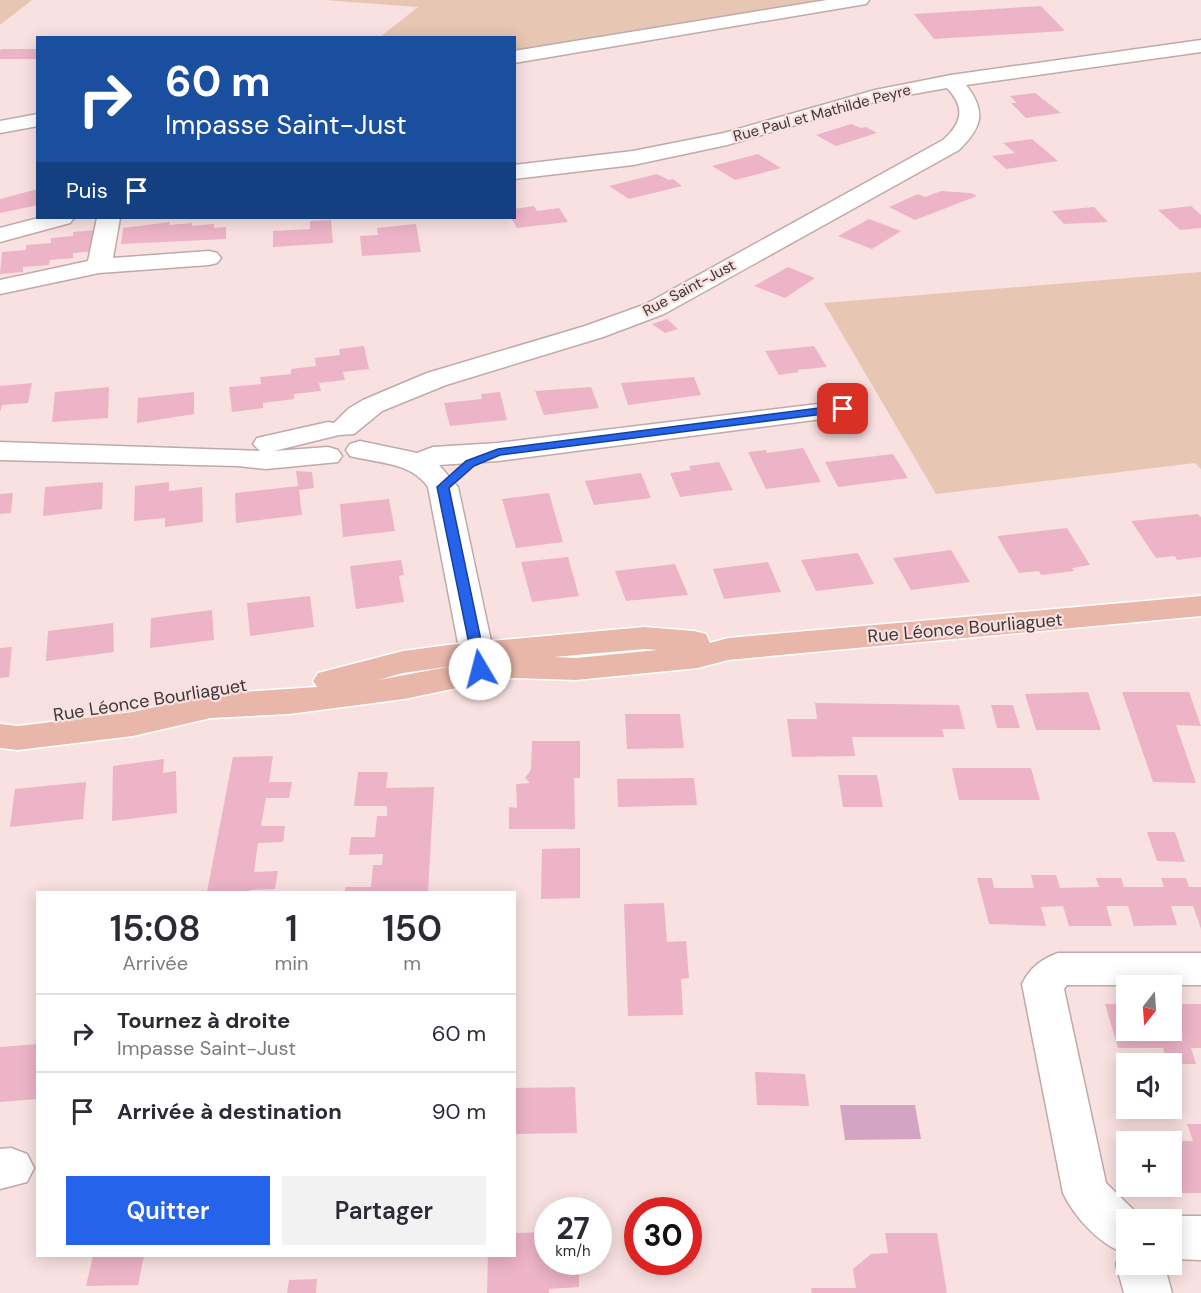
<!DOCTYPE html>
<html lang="fr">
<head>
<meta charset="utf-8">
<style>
  :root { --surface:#fff; --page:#f2f2f3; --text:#2b2b33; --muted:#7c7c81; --line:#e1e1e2; --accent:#2563eb }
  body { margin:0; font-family:"DM Sans",sans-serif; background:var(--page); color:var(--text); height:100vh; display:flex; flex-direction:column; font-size:22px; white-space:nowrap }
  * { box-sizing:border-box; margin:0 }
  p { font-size:20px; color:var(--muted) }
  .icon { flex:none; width:33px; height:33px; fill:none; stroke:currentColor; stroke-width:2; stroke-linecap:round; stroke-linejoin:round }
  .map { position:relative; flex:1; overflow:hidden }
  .side { position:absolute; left:36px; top:891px; width:480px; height:366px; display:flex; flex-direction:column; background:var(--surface); border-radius:0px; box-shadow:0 3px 15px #0003 }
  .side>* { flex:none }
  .guide { position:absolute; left:36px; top:36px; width:480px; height:183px; border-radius:0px; box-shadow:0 3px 15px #0003; background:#1a4fa0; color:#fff; overflow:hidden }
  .needle { width:39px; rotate:197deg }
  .fabs { position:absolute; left:1116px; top:975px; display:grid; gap:12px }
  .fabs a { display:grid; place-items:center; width:66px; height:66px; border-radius:0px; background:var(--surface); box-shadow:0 3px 15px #0003; font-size:30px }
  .speed { position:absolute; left:534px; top:1197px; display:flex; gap:12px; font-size:30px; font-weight:700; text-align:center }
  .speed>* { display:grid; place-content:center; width:78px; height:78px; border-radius:50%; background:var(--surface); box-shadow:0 3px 15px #0003; line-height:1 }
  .speed small { font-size:15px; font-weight:400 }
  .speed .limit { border:9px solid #d22; background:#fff; color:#111 }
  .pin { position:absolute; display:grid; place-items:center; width:51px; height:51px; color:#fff; margin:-26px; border-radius:12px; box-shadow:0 3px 9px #0006 }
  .me { position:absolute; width:66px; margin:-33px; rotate:352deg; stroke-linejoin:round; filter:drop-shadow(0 0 4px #0008) }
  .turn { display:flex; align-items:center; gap:21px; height:126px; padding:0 30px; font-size:27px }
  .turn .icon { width:78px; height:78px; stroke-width:2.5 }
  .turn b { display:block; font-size:42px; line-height:51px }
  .then { display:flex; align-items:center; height:57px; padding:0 30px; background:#0003; gap:12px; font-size:22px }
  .eta { display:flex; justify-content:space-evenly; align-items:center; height:102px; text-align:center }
  .eta b { font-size:36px; font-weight:600; line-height:42px }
  .action { display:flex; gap:12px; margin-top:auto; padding:12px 30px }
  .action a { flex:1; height:69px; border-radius:0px; background:var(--accent); color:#fff; font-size:24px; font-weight:600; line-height:69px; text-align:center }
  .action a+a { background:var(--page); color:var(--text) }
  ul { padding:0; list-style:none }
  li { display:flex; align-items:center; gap:18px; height:78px; padding:0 30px; border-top:2px solid var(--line) }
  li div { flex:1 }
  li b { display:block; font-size:22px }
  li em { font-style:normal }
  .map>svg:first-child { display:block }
  .green { fill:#e7c6b3 }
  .water { fill:#d3a4c3 }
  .building { fill:#edb4c7 }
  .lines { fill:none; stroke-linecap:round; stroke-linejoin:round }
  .minor-casing { stroke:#c0a9aa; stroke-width:3 }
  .major-casing { stroke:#fff; stroke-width:3 }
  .minor { fill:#fff; fill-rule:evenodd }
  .major { fill:#e9b6aa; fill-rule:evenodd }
  .route { fill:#2563eb; stroke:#184099; stroke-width:1.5 }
  .labels { text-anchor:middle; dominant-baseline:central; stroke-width:4.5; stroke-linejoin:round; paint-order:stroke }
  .far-street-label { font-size:15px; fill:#3e3535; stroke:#f9e1e1 }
  .street-label { font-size:18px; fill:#3e3535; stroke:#f9e1e1 }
</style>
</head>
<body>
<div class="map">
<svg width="1201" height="1293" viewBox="0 0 1201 1293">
  <rect width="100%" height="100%" fill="#f9e1e1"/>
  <path class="green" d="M0,0H32L0,25Z
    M324,0H832L515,53L514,38L380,37L418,7Z
    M1201,272V469L1195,463L936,494L824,303Z"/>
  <path class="water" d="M840,1105H915L921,1139L845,1140Z"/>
  <path class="building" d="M1041,6L1065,31L934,39L914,14Z
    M2,49H38V59H0V50Z
    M1035,93L1061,113L1026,118L1011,103H1017L1010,96Z
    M851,124L861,128L866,127L877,133L836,146L816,135Z
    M1032,139L1058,161L1006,169L992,156L1015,153L1003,143Z
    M758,154L781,168L735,180L712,166Z
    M657,174L669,180L673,179L682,186L629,199L609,186Z
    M38,189V205L0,213V199Z
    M941,191L971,193L977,196L915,220L889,207L918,194L925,197Z
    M534,206L537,211L559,208L568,222L517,228L511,218H514V209Z
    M1191,206L1201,215V228L1180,230L1158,210Z
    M1094,207L1108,222L1064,224L1052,211Z
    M869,219L901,231L872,249L838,236Z
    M331,220L333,243L273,247V231L310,229V221Z
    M170,222L169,225L192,223V226L214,224V228L226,227V239L121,244L123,228Z
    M416,224L421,252L362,256L360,236L378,235L377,228Z
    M96,230V251L73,253V258L50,260L49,265L23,267V272L0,274L2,252L26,250V245L51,243V238L73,236V232Z
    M788,267L815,278L785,298L754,286Z
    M667,319L678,329L665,333L652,324Z
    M364,346L369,369L343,372L345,380L319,383L321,391L294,394V399L263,403V408L232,412L229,387L261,384L260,377L291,374V369L316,366L315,358L340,355L339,349Z
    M814,346L827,367L797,370L799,372L779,375L765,351Z
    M694,377L701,395L628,405L621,383Z
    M32,383L28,403L2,405L0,412V386Z
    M109,387L108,418L52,422L55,392Z
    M591,387L599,408L544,415L535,391Z
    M194,392V414L137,423L138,398Z
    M500,392L507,420L450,426L444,403L482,399L481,394Z
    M803,448L821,482L766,489L748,452L766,450L767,453Z
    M893,454L908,478L838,487L825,462Z
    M719,462L733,490L680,497L670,473L691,470L689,466Z
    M296,471L312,472L314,488L299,490L302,515L236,523L235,493L298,486Z
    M641,473L651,498L594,505L585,481Z
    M103,482L102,509L43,516L45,487Z
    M169,482V491L202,487L203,522L165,527V518L134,521L135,486Z
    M13,493L11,513L0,514V494Z
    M549,493L563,542L516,548L502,499Z
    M389,499L395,531L343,537L340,504Z
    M1198,514L1201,517V557L1177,560L1175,556L1156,558L1131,521Z
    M1067,528L1090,565L1072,568L1074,571L1041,575L1039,571L1019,573L997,536Z
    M951,550L970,582L911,590L893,558Z
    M858,553L874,584L816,591L801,560Z
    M568,557L579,596L532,602L521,562Z
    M401,560L404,575L399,576L404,602L356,609L350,566Z
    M768,562L781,592L724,599L713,569Z
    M675,564L688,595L626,601L615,571Z
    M310,596L314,627L250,636L247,603Z
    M212,610L214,640L150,648L151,618Z
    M113,623L114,652L46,661L48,631Z
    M12,647L9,677L0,678V648Z
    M1088,692L1101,730H1036L1025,694Z
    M1122,692H1189L1201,726L1176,725L1196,783L1153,782Z
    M815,703L959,705L965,729H942L944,737H852L855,756L792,757L787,719H817Z
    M991,705H1013L1020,728H997Z
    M625,714H680L684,748L627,749Z
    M532,741H580V778H574L575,829H509V807L517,808L516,784L530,783L525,778L531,770Z
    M273,756L269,782H292L289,798H266L261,826H285L283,842L258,843L254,872L278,871L275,889L250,890V892H207L233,757Z
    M164,759L163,773L176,771L177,813L112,821L113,766Z
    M952,768H1031L1040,800H959Z
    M358,772H388L386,788L434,787L428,892H345V887H371L373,865H382L383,854L349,855L351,837H375L377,816H387V806H354Z
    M838,775H877L883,807H843Z
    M694,778L697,805L618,807L617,779Z
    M86,782L83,819L10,827L15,789Z
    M1147,832H1175L1185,862L1157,861Z
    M580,848V898L541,899L542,849Z
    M1031,875H1056L1060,888L1099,887L1096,878H1121L1124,887H1164L1161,878H1186L1189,887H1201V929L1193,906H1171L1177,925L1134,926L1128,906H1106L1112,926H1069L1063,906L1041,907L1046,926L989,924L977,878H992L994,888H1034Z
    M664,903L667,942L686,941L689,978L681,979L683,1015L628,1016L624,904Z
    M1105,1004H1126V1030H1172V1006H1177L1176,1004H1201V1048H1191L1196,1064H1168L1163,1048H1118Z
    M38,1044V1099L0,1102V1047Z
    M755,1072L805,1074L809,1106L757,1105Z
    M575,1087L577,1133L514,1134V1088Z
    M1187,1124H1201V1193H1162L1160,1186H1172V1141H1193Z
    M548,1232V1262H579V1287L549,1289V1293H487L488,1256H514V1233Z
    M885,1233H937L947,1293H812L811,1288H856L853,1269L871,1254L888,1253Z
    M93,1256H144L138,1285L86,1286Z
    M317,1279L316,1293H287L289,1280Z"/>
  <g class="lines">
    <defs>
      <path id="minor" d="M827,0H869L866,4L860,5L514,63V51Z
        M1201,40V52L966,85C987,112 982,127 959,150L664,314L603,337L446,385L382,411L354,434L339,435L274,451L328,447L338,450L342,456L338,462L266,469L238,466L0,460V442L260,451L253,444L257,438L328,422L334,423L348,409L363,400L427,373L585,326L646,304L943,140C962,123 966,108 947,88L885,99L727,145L633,165L514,179V165L633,151L724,133L875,90L951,75Z
        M38,114V126L0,133V121Z
        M38,218H74L70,223L0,242V228Z
        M97,218H120L113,258L209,251L217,253L221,258L217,263L209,265L99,273L0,294V280L88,261Z
        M843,401L853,403L857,409L853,415L498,461L439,465L458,487L497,669L492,677L480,680L468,677L463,669L428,487C411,462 377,463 350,456L346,450L350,444L360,441L417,453L433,447L498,443Z
        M1058,953H1201V985H1067L1064,989L1106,1183L1144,1220H1126V1264H1164L1172,1293H1124L1116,1264L1122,1252C1098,1243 1074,1216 1063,1193L1022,984C1030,968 1041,959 1058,953Z
        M11,1148L27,1154L34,1168L27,1182L0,1189V1149Z
        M1172,1216H1201V1260L1172,1259V1220H1164Z"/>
      <path id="major" d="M1201,596V616L728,660L698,668L576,680L513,678L484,680L462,687L404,699L289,714L211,718L133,736L18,750L0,748V724L18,726L133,712L211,694L317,687L313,681L318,673L403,651L448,645L644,627L694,631L706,634L710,643L728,638ZM644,649L658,650L576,658L554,657ZM453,666L378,680L403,673Z"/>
    </defs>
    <use href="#minor" class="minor-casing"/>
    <use href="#major" class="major-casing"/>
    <use href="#minor" class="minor"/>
    <use href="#major" class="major"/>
  </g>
  <path class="route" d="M843,405L847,406V411L500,455L474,466L449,488L487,669L480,674L475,673L437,487L466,461L498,449Z"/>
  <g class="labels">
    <g class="far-street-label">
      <text transform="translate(822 113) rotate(-15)">Rue Paul et Mathilde Peyre</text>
      <text transform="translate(689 288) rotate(-28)">Rue Saint-Just</text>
    </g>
    <g class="street-label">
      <text transform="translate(965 628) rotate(-5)">Rue Léonce Bourliaguet</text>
      <text transform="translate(150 700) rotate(-9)">Rue Léonce Bourliaguet</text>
    </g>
  </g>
</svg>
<div class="fabs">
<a><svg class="needle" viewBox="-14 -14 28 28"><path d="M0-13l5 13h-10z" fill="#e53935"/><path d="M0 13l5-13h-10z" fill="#7c7c81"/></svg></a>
<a><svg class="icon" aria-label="sound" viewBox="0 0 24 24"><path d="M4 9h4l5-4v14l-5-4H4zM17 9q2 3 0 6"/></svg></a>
<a>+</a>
<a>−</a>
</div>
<div class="speed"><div>27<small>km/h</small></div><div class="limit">30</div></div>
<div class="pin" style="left:843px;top:409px;background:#d93025"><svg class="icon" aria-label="arrive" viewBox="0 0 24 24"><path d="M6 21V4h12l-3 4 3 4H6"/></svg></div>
<svg class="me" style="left:480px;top:669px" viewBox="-20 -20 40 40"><circle r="19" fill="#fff"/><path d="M0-13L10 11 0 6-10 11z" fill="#2563eb"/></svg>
<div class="guide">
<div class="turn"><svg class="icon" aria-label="right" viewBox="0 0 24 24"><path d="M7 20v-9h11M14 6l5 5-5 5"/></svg><div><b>60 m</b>Impasse Saint-Just</div></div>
<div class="then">Puis<svg class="icon" aria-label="arrive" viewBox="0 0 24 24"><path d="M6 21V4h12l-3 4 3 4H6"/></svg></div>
</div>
<section class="side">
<div class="eta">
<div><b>15:08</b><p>Arrivée</p></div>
<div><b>1</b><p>min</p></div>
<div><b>150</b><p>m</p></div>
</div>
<ul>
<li><svg class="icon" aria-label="right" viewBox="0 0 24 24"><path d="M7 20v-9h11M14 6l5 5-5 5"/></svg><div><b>Tournez à droite</b><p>Impasse Saint-Just</p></div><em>60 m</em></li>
<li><svg class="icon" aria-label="arrive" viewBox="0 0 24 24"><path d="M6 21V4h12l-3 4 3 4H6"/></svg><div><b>Arrivée à destination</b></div><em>90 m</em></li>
</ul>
<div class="action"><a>Quitter</a><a>Partager</a></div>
</section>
</div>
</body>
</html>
